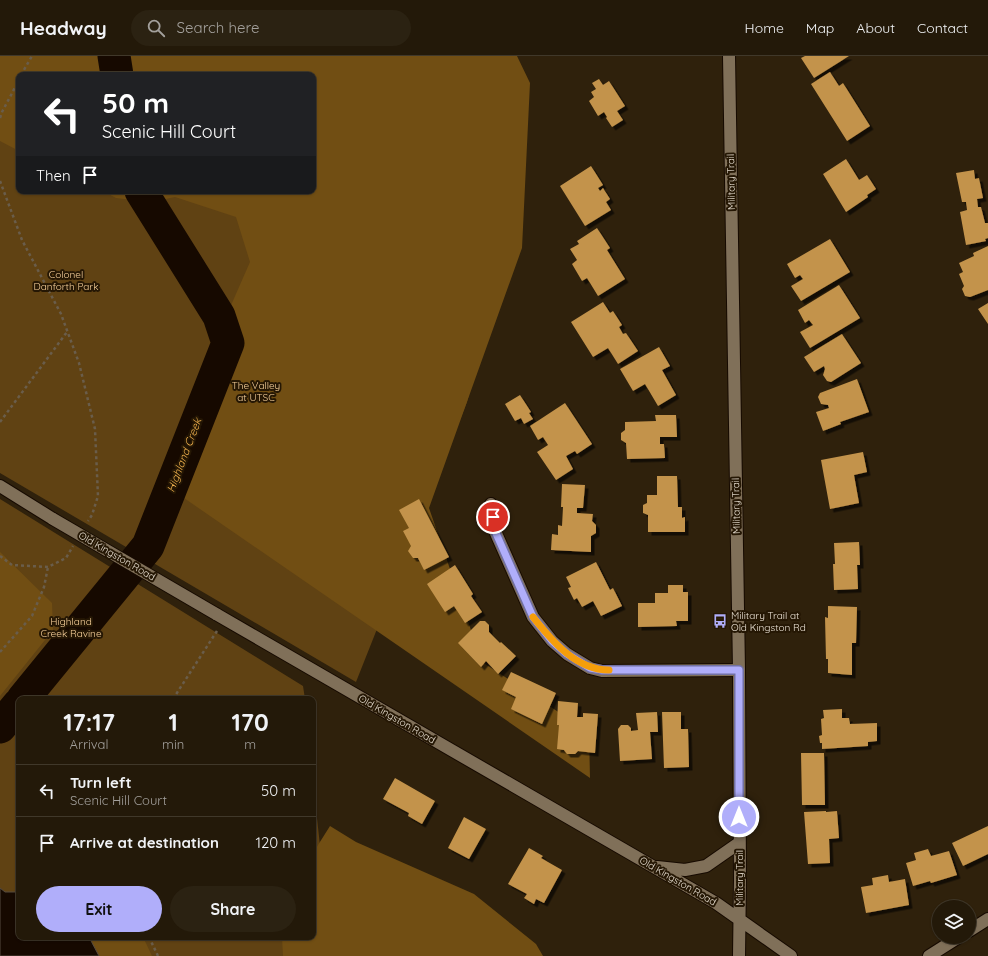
<!DOCTYPE html>
<html lang="en">
<head>
<meta charset="utf-8">
<style>
  :root { --surface:#231909; --page:#2b2212; --text:#f1f3f6; --muted:#a3a09c; --line:#40382a; --accent:#b0aefa }
  body { margin:0; font-family:Quicksand,sans-serif; background:var(--page); color:var(--text); height:100vh; display:flex; flex-direction:column; font-size:15px; white-space:nowrap }
  * { box-sizing:border-box; margin:0 }
  p { font-size:13px; color:var(--muted) }
  .icon { flex:none; width:22px; height:22px; fill:none; stroke:currentColor; stroke-width:2; stroke-linecap:round; stroke-linejoin:round }
  .map { position:relative; flex:1; overflow:hidden }
  .sheet { position:absolute; left:16px; top:640px; width:300px; height:244px; display:flex; flex-direction:column; background:var(--surface); border-radius:8px; box-shadow:0 1px 3px #0004,0 0 0 1px var(--line) }
  .sheet>* { flex:none }
  .banner { position:absolute; left:16px; top:16px; width:300px; height:122px; border-radius:8px; box-shadow:0 1px 3px #0004,0 0 0 1px var(--line); background:#202124; color:#fff; overflow:hidden }
  .fabs { position:absolute; left:932px; top:844px; display:grid; gap:8px }
  .fabs a { display:grid; place-items:center; width:44px; height:44px; border-radius:50%; background:var(--surface); box-shadow:0 1px 3px #0004,0 0 0 1px var(--line); font-size:20px }
  .pin { position:absolute; display:grid; place-items:center; width:34px; height:34px; color:#fff; margin:-17px; border:2px solid #fff; border-radius:50%; box-shadow:0 1px 4px #0007 }
  .me { position:absolute; width:44px; margin:-22px; rotate:0deg; stroke-linejoin:round; filter:drop-shadow(0 0 3px #0008) }
  .turn { display:flex; align-items:center; gap:14px; height:84px; padding:0 20px; font-size:18px }
  .turn .icon { width:52px; height:52px; stroke-width:2.5 }
  .turn b { display:block; font-size:28px; line-height:34px }
  .then { display:flex; align-items:center; height:38px; padding:0 20px; background:#0003; gap:8px; font-size:15px }
  .eta { display:flex; justify-content:space-evenly; align-items:center; height:68px; text-align:center }
  .eta b { font-size:24px; font-weight:700; line-height:28px }
  .primary-button { display:flex; gap:8px; margin-top:auto; padding:8px 20px }
  .primary-button a { flex:1; height:46px; border-radius:24px; background:var(--accent); color:#111; font-size:16px; font-weight:700; line-height:46px; text-align:center }
  .primary-button a+a { background:var(--page); color:var(--text) }
  ul { padding:0; list-style:none }
  li { display:flex; align-items:center; gap:12px; height:52px; padding:0 20px; border-top:1px solid var(--line) }
  li div { flex:1 }
  li b { display:block; font-size:15px }
  li em { font-style:normal }
  header { display:flex; align-items:center; gap:24px; box-sizing:border-box; height:56px; padding:0 20px; background:var(--surface); border-bottom:1px solid var(--line) }
  header strong { font-size:19px }
  nav { display:flex; gap:22px; margin-inline-start:auto; font-size:14px }
  .search { width:280px; height:36px; background:var(--page); display:flex; align-items:center; gap:10px; box-sizing:border-box; padding:0 14px; border-radius:22px; color:var(--muted); font-size:15px }
  .map>svg:first-child { display:block }
  .green { fill:#604213; fill-rule:evenodd }
  .forest { fill:#714e13 }
  .water { fill:#160900; stroke:#554a3f }
  .lines { fill:none; stroke-linecap:round; stroke-linejoin:round }
  .river { stroke:#160900; stroke-width:33 }
  .building { fill:#c3934b; filter:url(#shadow) }
  .street-casing { stroke:#160a00; stroke-width:14 }
  .secondary-casing { stroke:#160a00; stroke-width:14 }
  .path { stroke:#6a5d4b; stroke-width:2.5; stroke-dasharray:3 3; stroke-linecap:butt }
  .street { stroke:#807059; stroke-width:12 }
  .secondary { stroke:#807059; stroke-width:12 }
  .secondary-bridge-casing { stroke:#160a00; stroke-width:14; stroke-linecap:butt }
  .secondary-bridge { stroke:#807059; stroke-width:12 }
  .route-casing { stroke:#7271a2; stroke-width:10 }
  .route { stroke:#b0aefa; stroke-width:7 }
  .slow { stroke:#f59e0b; stroke-width:7 }
  .labels { text-anchor:middle; dominant-baseline:central; stroke-width:4; stroke-linejoin:round; paint-order:stroke }
  .street-label { font-size:10px; fill:#e9e0d3; stroke:#251704 }
  .park-label { font-size:10px; fill:#f8d19b; stroke:#251704 }
  .poi-label { font-size:10px; fill:#e9e0d3; stroke:#251704; text-anchor:start }
  .water-label { font-size:11px; font-style:italic; fill:#f2b24e; stroke:#251704 }
</style>
</head>
<body>
<header>
<strong>Headway</strong>
<div class="search"><svg class="icon" aria-label="search" viewBox="0 0 24 24"><circle cx="10" cy="10" r="6"/><path d="M15 15l6 6"/></svg>Search here</div>
<nav><a>Home</a><a>Map</a><a>About</a><a>Contact</a></nav>
</header>
<div class="map">
<svg width="988" height="900" viewBox="0 0 988 900">
  <defs>
    <filter id="shadow"><feDropShadow dx="3.5" dy="3.5" stdDeviation="0" flood-color="#0009"/></filter>
  </defs>
  <rect width="100%" height="100%" fill="#2f210c"/>
  <path class="green" d="M0,0H485L518,157L467,346L356,626L0,417ZM19,19H313V135H19Z
    M0,443L303,630L305,643H19V881H313V725L321,799L435,900H0Z"/>
  <path class="forest" d="M0,0H517L530,27L522,192L429,452L482,606L589,676L590,722L184,442L217,327L232,247L250,206L236,161L175,141L151,146L116,142L103,135H313V19H19V95L0,85Z
    M0,496L52,547L53,574L0,640Z
    M330,770L356,786L474,838L536,888L543,900H283L282,881H313V797Z
    M89,881H143L152,900H99Z"/>
  <path class="water" d="M0,832L5,836H19V881H89L99,900H0Z"/>
  <g class="lines">
    <path class="river" d="M114,0L117,19
      M23,643L148,490L228,287L219,260L141,135
      M0,671L19,648"/>
  </g>
  <path class="building" d="M805,0H849L814,22L801,2Z
    M830,16L839,30L843,27L870,70L847,85L811,28Z
    M599,23L603,29L609,25L625,50L617,55L623,64L612,71L606,62L607,61L604,56L598,60L589,45L594,41L591,36L596,33L592,27Z
    M846,103L859,124L867,119L876,133L867,139L868,141L846,156L823,118Z
    M591,110L603,129L598,132L600,135L603,132L610,143L606,146L611,154L585,170L560,130Z
    M974,114L975,123L979,122L983,142L977,143L978,151H981L985,167H988V182L985,183L986,185L966,189L960,156L967,154L966,146H962L956,117Z
    M597,172L610,192L607,194L625,223L598,240L587,222L582,225L572,208L577,204L570,193L579,188L577,185Z
    M830,183L850,216L801,245L791,230L803,223L800,219L795,222L787,208Z
    M988,190V234L970,241L965,240L962,233L964,230L959,218L963,216L959,207L974,200L973,197Z
    M839,229L860,262L810,292L800,276L813,269L809,264L805,267L798,254Z
    M603,246L610,257L613,255L622,269L619,271L623,278L626,277L638,295L618,308L608,292L593,301L571,266Z
    M988,247V268L978,253Z
    M842,278L861,307L831,326L827,325L823,319L825,313L824,310L814,316L804,301Z
    M659,291L670,310L662,314L676,339L658,350L645,328L633,335L620,313Z
    M857,323L869,356L840,366L841,368L823,375L816,356L829,352L828,349L821,348L818,341L820,337Z
    M520,339L531,356L529,357L533,363L524,368L521,362L515,365L505,348Z
    M565,347L592,388L577,398L575,395L566,400L573,413L556,424L537,396L548,389L543,381L538,384L530,370Z
    M655,359H676L677,381H660V388H664L665,402L627,403L626,387L621,384V377L625,374V366L656,365Z
    M863,396L867,416L854,419L859,447L830,453L821,404Z
    M657,420H677L678,451H682V462L685,461V476H648V459L643,457V449L647,447V439H657Z
    M562,428L585,429L583,452H577V457L593,458L592,465L596,469V477L591,480V496L551,494L552,478L558,479V469L562,470L563,451H561Z
    M419,443L449,501L424,514L418,502H413L408,495L411,490L403,475L409,472L399,454Z
    M859,486L860,509H857L858,533L834,534L833,508H835L834,487Z
    M596,506L610,534L613,532L622,550L601,560L593,545L582,551L577,542L574,544L568,532L571,531L566,521Z
    M455,509L473,538L471,540L482,556L465,567L454,550L445,556L427,528Z
    M668,529H683V536H688V565H676L677,570L638,571V547H655V537H668Z
    M828,550L857,551L856,587H852V619L828,617V603H826L825,561L828,562Z
    M480,565H485L489,569V576L500,587L501,586L516,600L498,618L486,605L481,611L458,587Z
    M511,616L556,637L542,668L511,653L516,641L502,634Z
    M558,645L578,647L577,661H583V657L598,658L595,697L578,695L575,698H567L564,694L557,693L559,669H557Z
    M842,653V662H849L850,668L877,667V685L868,686V690L822,693V687H820L819,680L822,679L821,663L824,662L823,654Z
    M657,656L658,676H650L652,703L620,705L618,673L621,669H628L631,672V675L638,674L636,657Z
    M662,656H681V673H688L689,711L664,712Z
    M801,697H824L825,749H802Z
    M395,722L435,745L422,768L408,760L409,757L383,743Z
    M826,755V756L837,755L839,782L829,783L830,807L808,808L804,756Z
    M464,761L486,773L469,803L448,792Z
    M988,770V798L963,810L952,787Z
    M529,792L543,800L541,802L562,814L544,847L536,843L534,848L524,842L527,838L508,828Z
    M928,793L931,800L949,795L957,819L931,827L930,825L913,830L906,807L916,804L914,797Z
    M888,819L889,826L905,823L909,849L866,857L861,831L873,829L872,822Z"/>
  <g class="lines">
    <defs>
      <path id="street" d="M491,448L495,475L533,561L552,585L567,598L590,612L602,615L739,614
        M969,875L988,863
        M929,900L959,881"/>
      <path id="secondary" d="M729,0L739,614L740,824L739,900
        M0,430L53,463
        M216,558L716,847L791,900
        M657,811L685,814L706,810L739,787"/>
    </defs>
    <use href="#street" class="street-casing"/>
    <use href="#secondary" class="secondary-casing"/>
    <path class="path" d="M21,19L32,0
      M0,62L2,56L19,24
      M0,125L22,184L61,258L79,307L95,373L98,440L92,459L88,465
      M0,366L67,276
      M0,500L12,509L48,511L66,502L73,490
      M0,596L32,560L44,531L48,511
      M173,643L217,575
      M149,881L158,900"/>
    <use href="#street" class="street"/>
    <use href="#secondary" class="secondary"/>
    <defs>
      <path id="secondary-bridge" d="M53,463L216,558"/>
    </defs>
    <use href="#secondary-bridge" class="secondary-bridge-casing"/>
    <use href="#secondary-bridge" class="secondary-bridge"/>
  </g>
  <g class="lines">
    <defs>
      <path id="route" d="M493,461L495,475L533,561L552,585L567,598L590,612L602,614H739V761"/>
    </defs>
    <use href="#route" class="route-casing"/>
    <use href="#route" class="route"/>
    <path class="slow" d="M533,561C552,585 576,614 609,614"/>
  </g>
  <defs>
    <symbol id="bus-bare" viewBox="-9 -9 18 18"><path d="M-5-6H5V4H4V6H2V4H-2V6H-4V4H-5ZM-3.5-4V0h7V-4ZM-3.5 1.2v1.5H-2V1.2ZM2 1.2v1.5H3.5V1.2Z" fill="#b0aefa" stroke="#251704" stroke-width="2.5" paint-order="stroke"/></symbol>
  </defs>
  <g fill-rule="evenodd">
    <use href="#bus-bare" x="710" y="555" width="20" height="20"/>
  </g>
  <g class="labels">
    <g class="street-label">
      <text transform="translate(731 126) rotate(-91)">Military Trail</text>
      <text transform="translate(736 450) rotate(-91)">Military Trail</text>
      <text transform="translate(117 500) rotate(30)">Old Kingston Road</text>
      <text transform="translate(397 663) rotate(30)">Old Kingston Road</text>
      <text transform="translate(739 822) rotate(-90)">Military Trail</text>
      <text transform="translate(678 825) rotate(30)">Old Kingston Road</text>
    </g>
    <g class="park-label">
      <text x="66" y="218">Colonel<tspan x="66" dy="12">Danforth Park</tspan></text>
      <text x="256" y="329">The Valley<tspan x="256" dy="12">at UTSC</tspan></text>
      <text x="71" y="565">Highland<tspan x="71" dy="12">Creek Ravine</tspan></text>
    </g>
    <g class="poi-label">
      <text x="731" y="559">Military Trail at<tspan x="731" dy="12">Old Kingston Rd</tspan></text>
    </g>
    <g class="water-label">
      <text transform="translate(184 399) rotate(-69)">Highland Creek</text>
    </g>
  </g>
</svg>
<div class="fabs">
<a><svg class="icon" aria-label="layers" viewBox="0 0 24 24"><path d="M12 4l9 5-9 5-9-5zM3 14l9 5 9-5"/></svg></a>
</div>
<div class="pin" style="left:493px;top:461px;background:#d93025"><svg class="icon" aria-label="arrive" viewBox="0 0 24 24"><path d="M6 21V4h12l-3 4 3 4H6"/></svg></div>
<svg class="me" style="left:739px;top:761px" viewBox="-20 -20 40 40"><circle r="17" fill="#b0aefa" stroke="#fff" stroke-width="3"/><path d="M0-11L8 9 0 5-8 9z" fill="#fff"/></svg>
<div class="banner">
<div class="turn"><svg class="icon" aria-label="left" viewBox="0 0 24 24"><path d="M17 20v-9H6M10 6l-5 5 5 5"/></svg><div><b>50 m</b>Scenic Hill Court</div></div>
<div class="then">Then<svg class="icon" aria-label="arrive" viewBox="0 0 24 24"><path d="M6 21V4h12l-3 4 3 4H6"/></svg></div>
</div>
<section class="sheet">
<div class="eta">
<div><b>17:17</b><p>Arrival</p></div>
<div><b>1</b><p>min</p></div>
<div><b>170</b><p>m</p></div>
</div>
<ul>
<li><svg class="icon" aria-label="left" viewBox="0 0 24 24"><path d="M17 20v-9H6M10 6l-5 5 5 5"/></svg><div><b>Turn left</b><p>Scenic Hill Court</p></div><em>50 m</em></li>
<li><svg class="icon" aria-label="arrive" viewBox="0 0 24 24"><path d="M6 21V4h12l-3 4 3 4H6"/></svg><div><b>Arrive at destination</b></div><em>120 m</em></li>
</ul>
<div class="primary-button"><a>Exit</a><a>Share</a></div>
</section>
</div>
</body>
</html>
